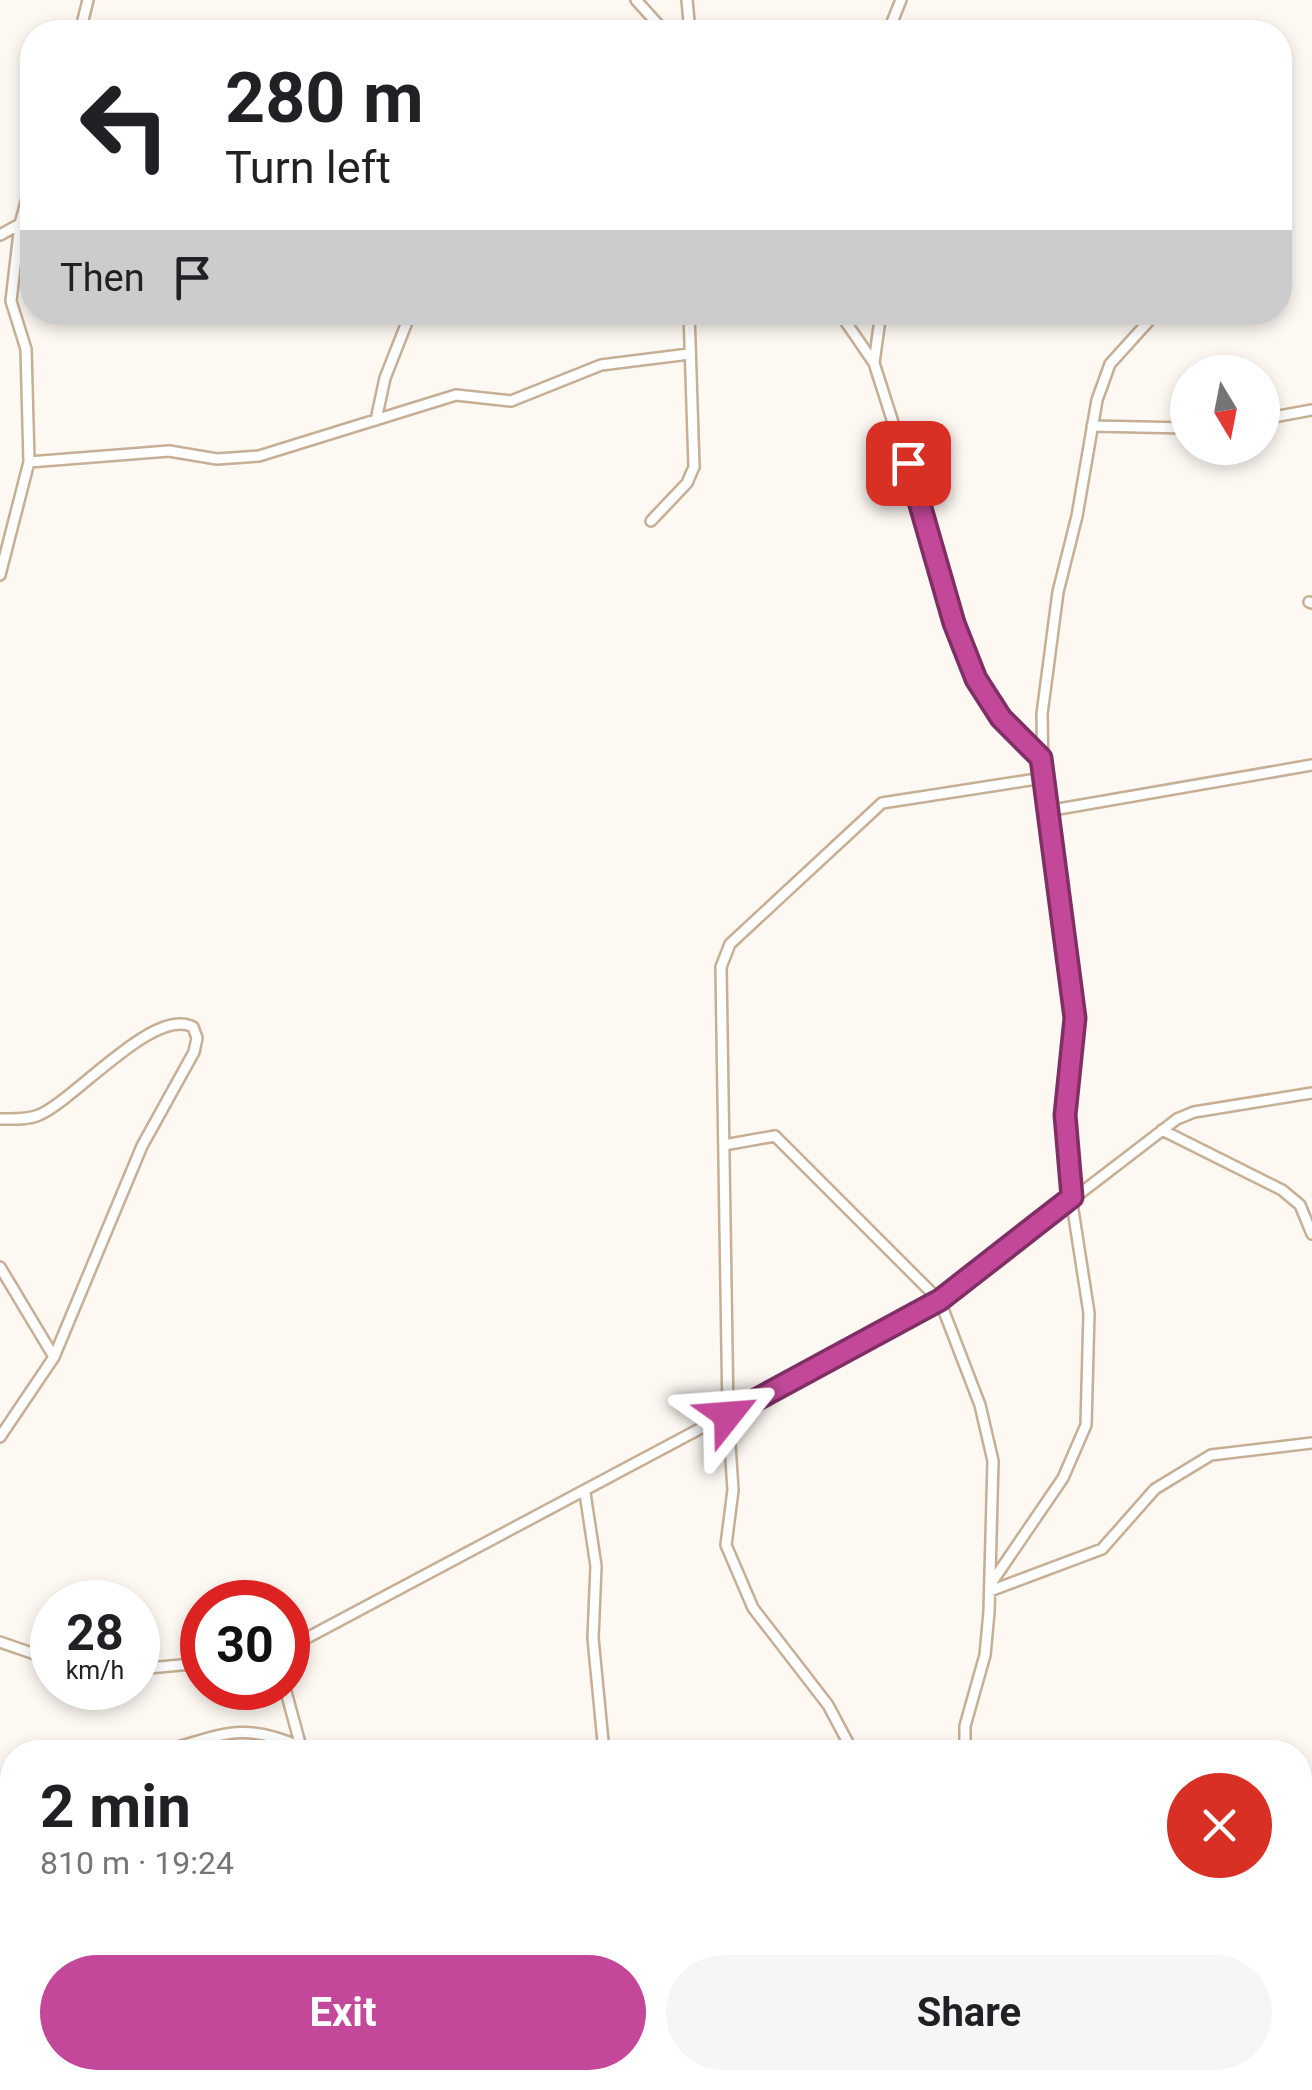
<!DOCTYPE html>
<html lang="en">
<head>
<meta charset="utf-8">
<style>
  :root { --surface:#fff; --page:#f6f6f6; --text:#202124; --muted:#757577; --accent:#c3489a }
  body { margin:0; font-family:Roboto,sans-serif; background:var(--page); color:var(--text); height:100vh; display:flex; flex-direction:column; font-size:38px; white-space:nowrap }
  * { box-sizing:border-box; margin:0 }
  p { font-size:32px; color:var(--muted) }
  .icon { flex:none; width:55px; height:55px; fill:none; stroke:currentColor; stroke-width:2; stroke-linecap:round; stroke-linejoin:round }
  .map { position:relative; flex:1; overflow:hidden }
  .details { position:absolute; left:0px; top:1740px; width:1312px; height:350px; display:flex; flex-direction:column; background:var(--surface); border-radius:40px 40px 0 0; box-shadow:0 5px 15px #0003 }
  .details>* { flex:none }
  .banner { position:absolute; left:20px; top:20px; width:1272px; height:305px; border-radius:40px; box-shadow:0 5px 15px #0003; background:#fff; color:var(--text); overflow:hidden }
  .needle { width:65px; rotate:170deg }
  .fabs { position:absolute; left:1170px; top:355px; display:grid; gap:20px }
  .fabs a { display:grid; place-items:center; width:110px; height:110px; border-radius:50%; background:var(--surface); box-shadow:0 5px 15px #0003; font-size:50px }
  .speed { position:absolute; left:30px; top:1580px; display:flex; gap:20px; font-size:50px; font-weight:700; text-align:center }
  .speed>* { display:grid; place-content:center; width:130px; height:130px; border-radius:50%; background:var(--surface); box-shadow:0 5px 15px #0003; line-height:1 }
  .speed small { font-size:25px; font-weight:400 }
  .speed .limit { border:15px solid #d22; background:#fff; color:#111 }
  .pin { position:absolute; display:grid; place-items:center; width:85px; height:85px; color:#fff; margin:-42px; border-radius:20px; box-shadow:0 5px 15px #0006 }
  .me { position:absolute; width:110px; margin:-55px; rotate:62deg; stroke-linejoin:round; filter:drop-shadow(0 0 8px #0008) }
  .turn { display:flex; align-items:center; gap:35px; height:210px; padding:0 40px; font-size:45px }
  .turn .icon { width:130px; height:130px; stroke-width:2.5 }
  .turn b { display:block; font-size:70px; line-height:85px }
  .then { display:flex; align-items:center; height:95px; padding:0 40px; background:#0003; gap:20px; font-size:38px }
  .round { display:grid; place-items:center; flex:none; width:105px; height:105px; border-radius:52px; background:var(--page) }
  .head { display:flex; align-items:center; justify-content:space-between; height:170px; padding:0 40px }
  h1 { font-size:60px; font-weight:700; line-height:75px }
  .cta { display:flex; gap:20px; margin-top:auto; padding:20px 40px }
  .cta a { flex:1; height:115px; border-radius:60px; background:var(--accent); color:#fff; font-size:40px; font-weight:700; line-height:115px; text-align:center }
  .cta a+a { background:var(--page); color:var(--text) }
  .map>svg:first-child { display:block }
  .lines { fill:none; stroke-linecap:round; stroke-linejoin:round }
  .minor-casing { stroke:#c6af95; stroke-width:14 }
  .minor { stroke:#fff; stroke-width:9 }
  .route-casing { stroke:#7f2f64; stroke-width:25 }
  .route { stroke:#c3489a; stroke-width:18 }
</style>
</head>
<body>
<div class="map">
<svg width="1312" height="2090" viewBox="0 0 1312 2090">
  <rect width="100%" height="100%" fill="#fdf8f2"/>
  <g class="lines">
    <defs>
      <path id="minor" d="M636,0L665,32
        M687,0L690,32
        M80,32L88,0
        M888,32L901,0
        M0,235L20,224
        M839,312L874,363L975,679L1001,718L1041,758
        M874,363L881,312
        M1262,419L1312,410
        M376,420L385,378L411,312
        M1092,426L1188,428
        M29,462L169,451L217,459L259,456L456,395L511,401L601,365L689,354
        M651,521L687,483L694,467L689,312
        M0,575L29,462L26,349L11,301L20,224L32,180
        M1309,602L1312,603
        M1047,811L1312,765
        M0,1119C13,1119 27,1120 39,1115C75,1100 154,1006 193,1027L197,1038L194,1052L142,1146L54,1357L0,1437
        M1162,1130L1282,1190L1300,1205L1312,1234
        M724,1145L775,1136L940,1301L980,1405L993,1461L989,1612L985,1655L965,1726V1752
        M0,1267L54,1357
        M585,1493L596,1566L593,1638L604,1752
        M990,1585L1063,1478L1086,1425L1089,1313L1071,1197L1065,1115L1075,1017L1043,778L1042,714L1058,592L1077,516L1097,400L1110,364L1157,312
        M990,1591L1102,1549L1155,1489L1211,1455L1312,1443
        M0,1642L52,1660
        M288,1648L940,1301L1177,1119L1194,1112L1312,1093
        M138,1669L202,1663
        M285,1688L301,1747L323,1752
        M160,1752C221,1736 239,1720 301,1747
        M853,1752L828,1705L753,1608L726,1545L733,1490L728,1415L721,967L730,944L882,803L1043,778
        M1300,1804L1312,1803
        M0,1839L12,1835
        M82,2078L84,2090
        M760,2078L761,2090
        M1057,2078L1065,2090
        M224,2090L237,2078
        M862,2090L864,2078
        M1169,2090L1197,2078"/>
    </defs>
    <use href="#minor" class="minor-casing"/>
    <use href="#minor" class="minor"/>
  </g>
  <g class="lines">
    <defs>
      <path id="route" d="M728,1415L940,1300L1072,1197L1065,1115L1075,1018L1041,758L1001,718L976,679L954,623L908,463"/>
    </defs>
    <use href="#route" class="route-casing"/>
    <use href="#route" class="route"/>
  </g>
</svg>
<div class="fabs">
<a><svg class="needle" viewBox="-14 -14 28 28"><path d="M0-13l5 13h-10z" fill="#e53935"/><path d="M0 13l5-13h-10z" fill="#757577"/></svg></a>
</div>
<div class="speed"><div>28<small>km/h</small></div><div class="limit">30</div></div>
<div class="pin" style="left:908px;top:463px;background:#d93025"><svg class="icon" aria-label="arrive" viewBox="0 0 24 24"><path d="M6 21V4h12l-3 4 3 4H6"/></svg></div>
<svg class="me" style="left:728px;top:1415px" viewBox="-20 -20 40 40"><path d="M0-17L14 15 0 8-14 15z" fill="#c3489a" stroke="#fff" stroke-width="4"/></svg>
<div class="banner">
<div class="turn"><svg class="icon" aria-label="left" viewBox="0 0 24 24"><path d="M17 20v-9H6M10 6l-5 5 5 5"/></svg><div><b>280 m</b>Turn left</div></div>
<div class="then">Then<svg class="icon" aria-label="arrive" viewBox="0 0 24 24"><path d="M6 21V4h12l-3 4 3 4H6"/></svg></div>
</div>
<section class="details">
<div class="head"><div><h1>2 min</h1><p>810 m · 19:24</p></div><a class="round" style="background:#d93025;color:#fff"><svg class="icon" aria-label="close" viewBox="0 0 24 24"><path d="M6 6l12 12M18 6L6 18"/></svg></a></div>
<div class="cta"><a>Exit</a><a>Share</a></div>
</section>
</div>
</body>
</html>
